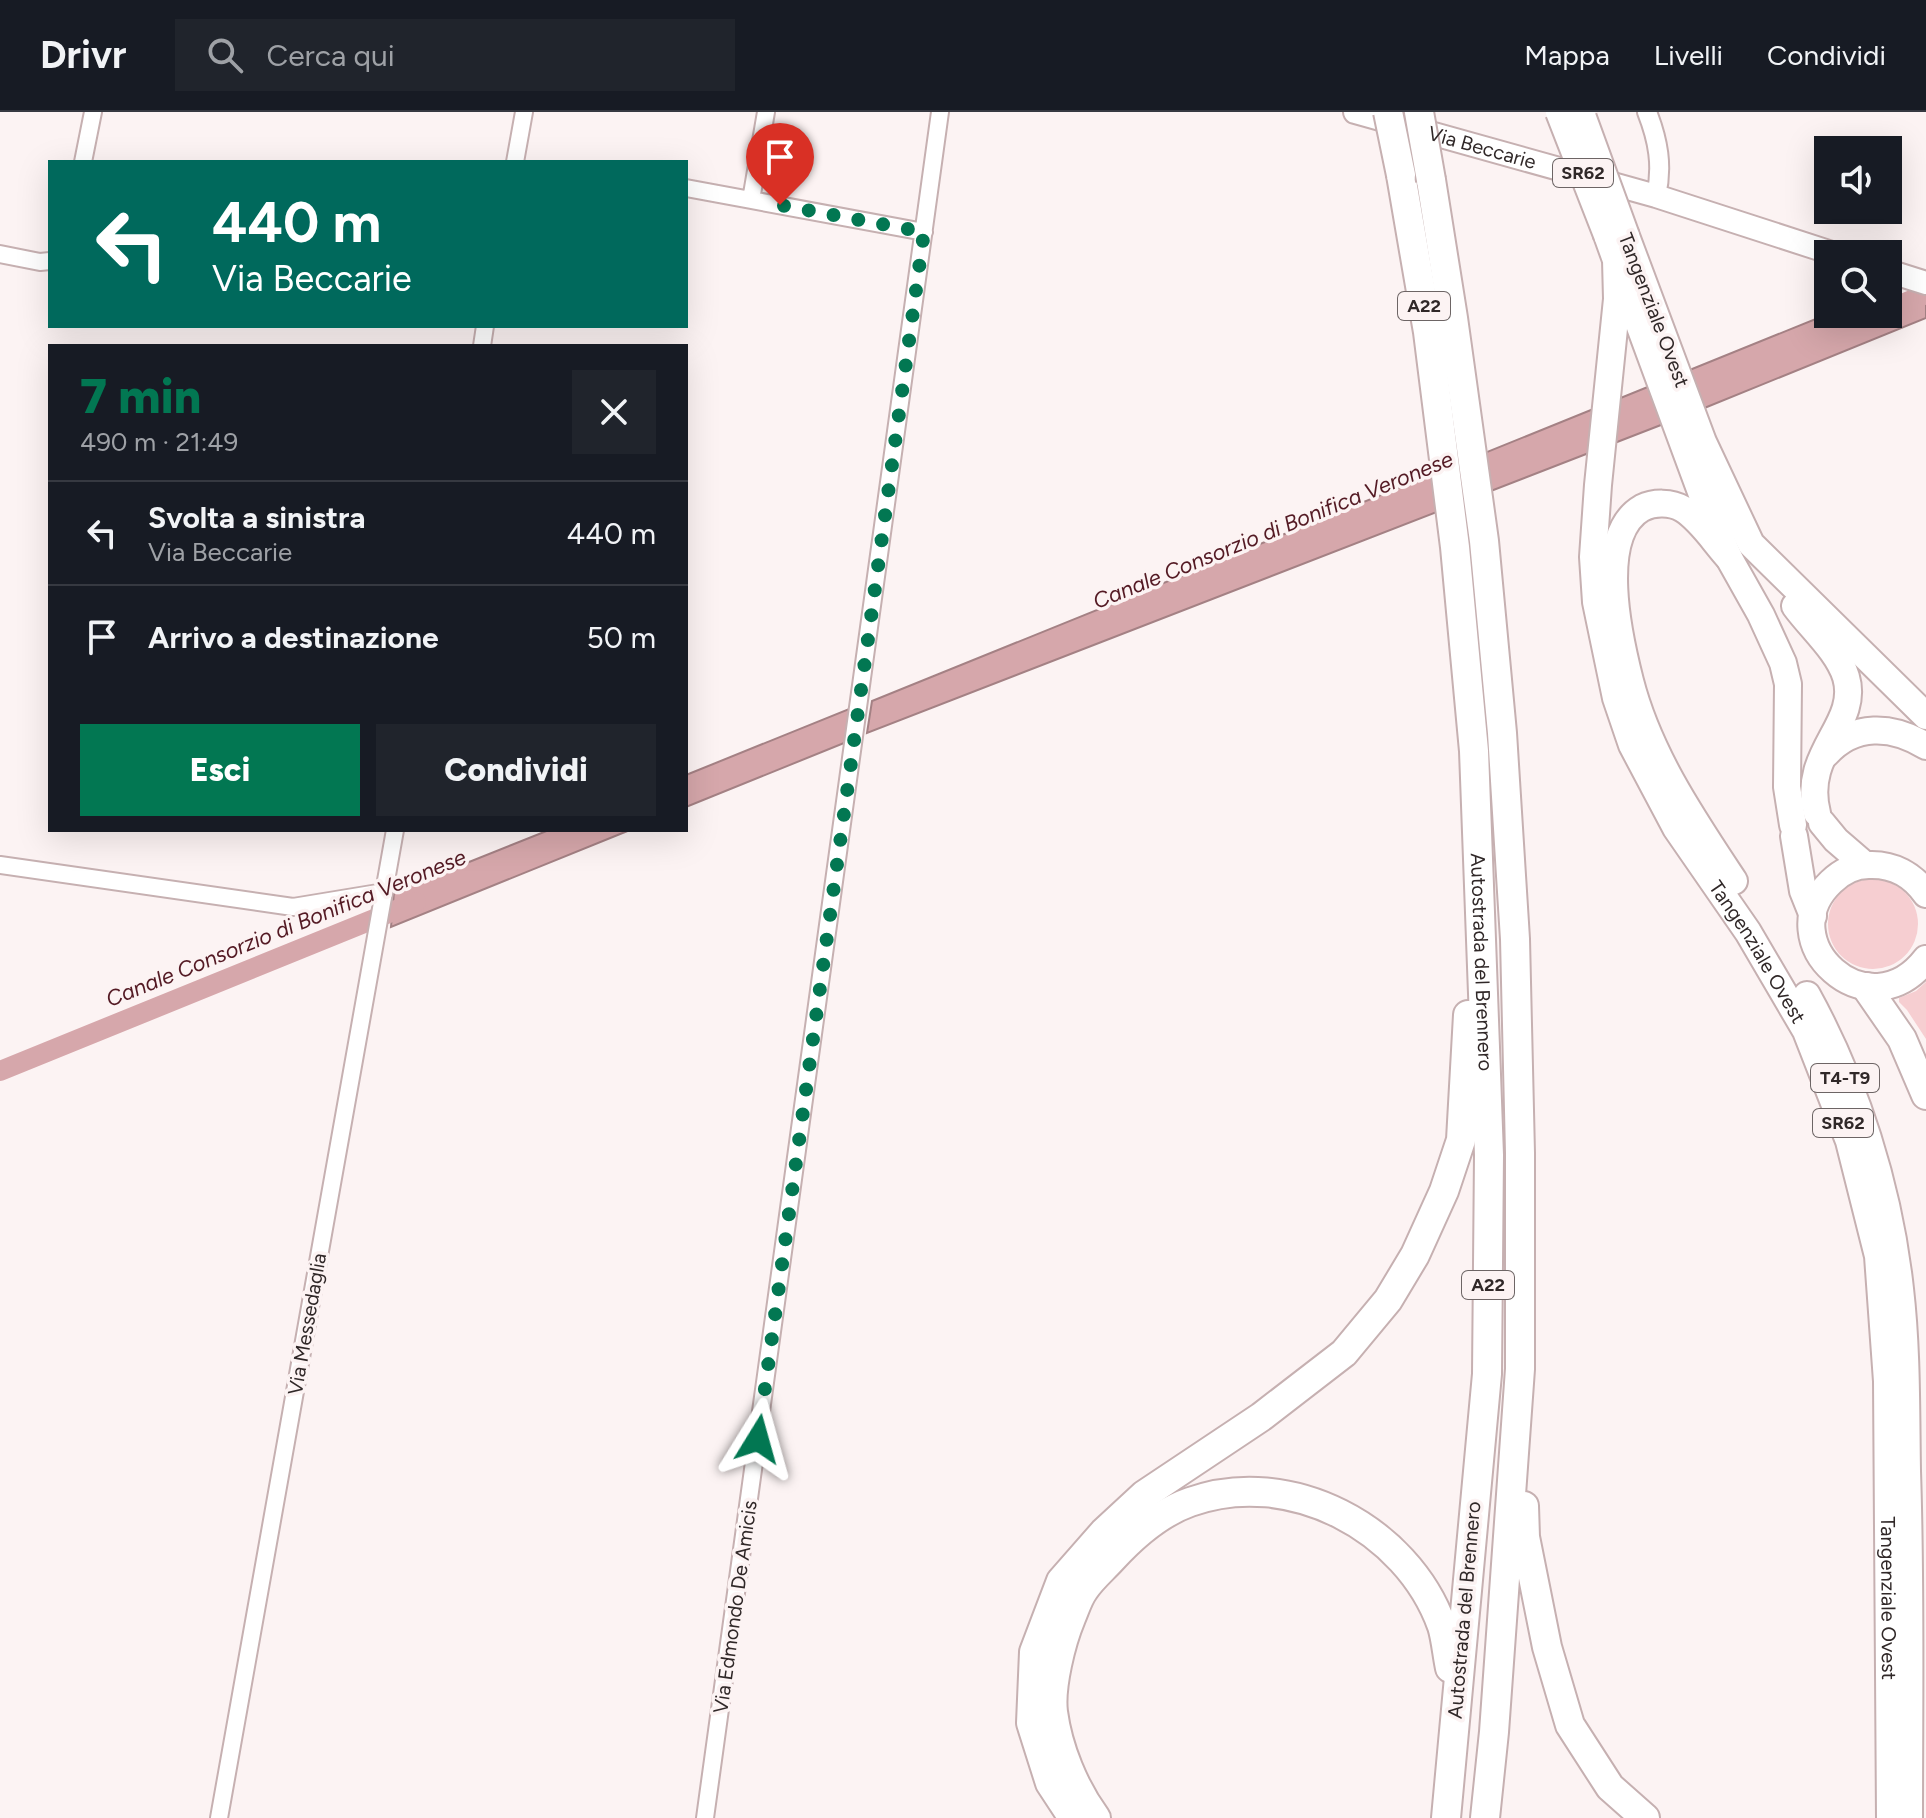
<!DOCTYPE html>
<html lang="it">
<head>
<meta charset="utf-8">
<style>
  :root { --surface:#171b24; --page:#20242c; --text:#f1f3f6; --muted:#9ea1a6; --line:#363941; --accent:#027752 }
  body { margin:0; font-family:Figtree,sans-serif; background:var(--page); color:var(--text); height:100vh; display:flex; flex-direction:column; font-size:30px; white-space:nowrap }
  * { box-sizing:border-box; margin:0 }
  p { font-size:26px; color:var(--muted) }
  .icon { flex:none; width:44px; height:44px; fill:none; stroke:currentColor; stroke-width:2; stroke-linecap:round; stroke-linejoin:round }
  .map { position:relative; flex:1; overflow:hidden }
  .side { position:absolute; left:48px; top:232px; width:640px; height:488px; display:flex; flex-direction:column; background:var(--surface); border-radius:0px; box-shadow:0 8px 32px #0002 }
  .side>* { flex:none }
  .banner { position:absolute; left:48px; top:48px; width:640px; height:168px; border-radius:0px; box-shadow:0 8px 32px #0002; background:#00695c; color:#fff; overflow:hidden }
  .fabs { position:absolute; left:1814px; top:24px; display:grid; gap:16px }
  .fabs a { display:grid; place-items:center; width:88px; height:88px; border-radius:0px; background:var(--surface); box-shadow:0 8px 32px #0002; font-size:40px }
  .pin { position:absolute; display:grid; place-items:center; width:68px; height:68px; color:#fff; margin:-82px -34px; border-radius:50% 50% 50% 0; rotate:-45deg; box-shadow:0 0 8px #0007 }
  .pin .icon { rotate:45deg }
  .me { position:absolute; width:88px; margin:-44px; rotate:8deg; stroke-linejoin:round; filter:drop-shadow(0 0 6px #0008) }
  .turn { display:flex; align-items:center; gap:28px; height:168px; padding:0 32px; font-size:36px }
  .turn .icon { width:104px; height:104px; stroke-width:2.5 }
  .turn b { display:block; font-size:56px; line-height:68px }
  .round { display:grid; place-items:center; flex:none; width:84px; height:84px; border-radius:0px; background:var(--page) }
  .summary { display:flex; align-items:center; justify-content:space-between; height:136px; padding:0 32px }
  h1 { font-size:48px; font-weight:800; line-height:60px; color:var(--accent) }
  .cta { display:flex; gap:16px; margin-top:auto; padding:16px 32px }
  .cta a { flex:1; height:92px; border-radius:0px; background:var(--accent); color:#fff; font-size:32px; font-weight:800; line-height:92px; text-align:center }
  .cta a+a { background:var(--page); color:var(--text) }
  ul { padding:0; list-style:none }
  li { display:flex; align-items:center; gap:24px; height:104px; padding:0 32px; border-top:2px solid var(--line) }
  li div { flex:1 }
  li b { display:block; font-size:30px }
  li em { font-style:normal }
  header { display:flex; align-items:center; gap:48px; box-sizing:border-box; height:112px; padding:0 40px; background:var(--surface); border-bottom:2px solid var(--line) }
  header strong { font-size:38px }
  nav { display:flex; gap:44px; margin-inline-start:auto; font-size:28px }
  .search { width:560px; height:72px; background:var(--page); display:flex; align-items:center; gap:20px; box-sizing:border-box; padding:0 28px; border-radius:0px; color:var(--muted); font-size:30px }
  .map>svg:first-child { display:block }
  .green { fill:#f6ced1 }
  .water { fill:#d6a7ab; stroke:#a48184; stroke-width:2 }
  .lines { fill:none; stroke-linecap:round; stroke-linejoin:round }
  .canal { stroke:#d6a7ab; stroke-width:20 }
  .minor-casing { stroke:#c6b0b1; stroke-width:20 }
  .tertiary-casing { stroke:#c6b0b1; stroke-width:22 }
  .secondary-casing { stroke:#c6b0b1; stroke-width:26 }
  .trunk-casing { stroke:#c6b0b1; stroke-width:30 }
  .motorway-casing { stroke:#c6b0b1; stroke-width:32 }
  .minor { stroke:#fff; stroke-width:16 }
  .tertiary { stroke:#fff; stroke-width:18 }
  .secondary { stroke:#fff; stroke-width:22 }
  .trunk { stroke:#fff; stroke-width:26 }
  .motorway { stroke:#fff; stroke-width:28 }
  .trunk-bridge-casing { stroke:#c6b0b1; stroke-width:30; stroke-linecap:butt }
  .motorway-bridge-casing { stroke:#c6b0b1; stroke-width:32; stroke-linecap:butt }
  .trunk-bridge { stroke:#fff; stroke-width:26 }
  .motorway-bridge { stroke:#fff; stroke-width:28 }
  .route { stroke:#027752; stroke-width:14; stroke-dasharray:0 25.2 }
  .labels { text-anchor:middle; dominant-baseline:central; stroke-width:7; stroke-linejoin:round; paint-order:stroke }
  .shield { fill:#fcf3f3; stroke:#6d6565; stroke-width:2 }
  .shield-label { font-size:18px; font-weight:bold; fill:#302828 }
  .street-label { font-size:20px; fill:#302828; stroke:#fcf3f3 }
  .water-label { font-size:22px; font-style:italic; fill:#541a24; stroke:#fcf3f3 }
</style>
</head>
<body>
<header>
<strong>Drivr</strong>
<div class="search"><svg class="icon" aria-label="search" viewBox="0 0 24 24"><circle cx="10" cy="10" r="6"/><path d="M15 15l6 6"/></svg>Cerca qui</div>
<nav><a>Mappa</a><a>Livelli</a><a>Condividi</a></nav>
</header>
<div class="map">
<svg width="1926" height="1706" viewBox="0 0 1926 1706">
  <rect width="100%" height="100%" fill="#fcf3f3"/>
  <path class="green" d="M1828 812a45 45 0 1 1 90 0a45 45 0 1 1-90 0Z
    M1926,870V927L1907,898L1899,890V886L1916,879Z"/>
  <path class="water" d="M1888,180L1926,192V206L1697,299L867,621L872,589L1828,202H1888Z
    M854,595L849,629L686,695V663Z
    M549,718H630L391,815L394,780Z"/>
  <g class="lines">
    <path class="canal" d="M1888,198L1926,182
      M0,959L416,790"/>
    <defs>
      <path id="minor" d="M766,0L751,88L924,120
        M83,50L93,0
        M515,50L524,0
        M686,76L751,88
        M0,142L40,150L50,149
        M482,234L485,214
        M0,753L293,795L384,780
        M219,1706L395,718
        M705,1706L940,0"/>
      <path id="tertiary" d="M1647,0C1658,28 1663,54 1656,84"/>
      <g id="secondary">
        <path id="s1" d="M1355,0L1656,84L1835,142"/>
        <path d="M1888,159L1926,171"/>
      </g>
      <g id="trunk">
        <path id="s2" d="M1607,123L1616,148L1617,187L1598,373L1593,445L1596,490L1616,586L1632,633L1676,716L1748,820L1806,919L1849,1029L1878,1144L1887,1269L1890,1706"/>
        <path d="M1626,124L1703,330L1751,432L1926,604"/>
        <path d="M1622,166L1704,388L1729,446L1761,503L1783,551L1788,572L1787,675L1793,713"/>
        <path d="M1729,446C1715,431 1701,408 1683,397C1671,390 1654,390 1642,396C1595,423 1619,526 1630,569C1649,643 1693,707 1734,769"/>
        <path d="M1795,494C1811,516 1838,539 1846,565C1860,613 1801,640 1817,701"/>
        <path d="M1826,642C1854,611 1892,613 1926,634"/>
        <path d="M1822,711L1836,728L1865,753"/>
        <path d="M1794,724L1803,779L1813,804"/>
        <path d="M1926,782C1913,763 1893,752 1869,753C1855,753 1841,760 1831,770C1769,829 1868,922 1926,847"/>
        <path d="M1807,883C1856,972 1889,1076 1900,1177C1907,1237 1906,1299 1907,1359C1911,1475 1909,1590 1909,1706"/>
      </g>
      <g id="motorway">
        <path id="s3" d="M1401,63L1428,220L1455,435L1474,639L1489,1043L1487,1262L1446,1706"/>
        <path d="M1431,68L1453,206L1484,429L1502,621L1515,827L1520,1041V1257L1494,1620L1485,1706"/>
        <path d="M1866,875L1902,927L1926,983"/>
        <path d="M1524,1394L1525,1425L1547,1535L1570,1613L1610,1675L1645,1706"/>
        <path d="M1073,1706L1050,1671L1031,1611L1034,1540L1061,1469L1104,1420L1144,1383L1261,1305L1344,1241L1388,1188L1415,1143L1444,1079L1461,1028L1468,903"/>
        <path d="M1096,1706C1074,1676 1058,1637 1053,1600C1050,1574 1061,1530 1071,1506C1075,1497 1078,1486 1084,1478C1091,1467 1103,1457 1112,1447C1134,1423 1159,1401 1190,1390C1289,1354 1407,1416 1442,1514C1446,1527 1447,1542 1450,1556"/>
      </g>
    </defs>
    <use href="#minor" class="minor-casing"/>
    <use href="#tertiary" class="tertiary-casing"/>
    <use href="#secondary" class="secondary-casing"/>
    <use href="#trunk" class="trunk-casing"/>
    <use href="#motorway" class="motorway-casing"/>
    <use href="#minor" class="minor"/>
    <use href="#tertiary" class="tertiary"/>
    <use href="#secondary" class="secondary"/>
    <use href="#trunk" class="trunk"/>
    <use href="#motorway" class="motorway"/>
    <defs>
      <path id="trunk-bridge" d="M1559,0L1607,123
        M1583,6L1626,124"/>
      <path id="motorway-bridge" d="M1388,0L1401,63
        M1419,0L1431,68"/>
    </defs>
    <use href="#trunk-bridge" class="trunk-bridge-casing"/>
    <use href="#motorway-bridge" class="motorway-bridge-casing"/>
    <use href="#trunk-bridge" class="trunk-bridge"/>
    <use href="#motorway-bridge" class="motorway-bridge"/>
  </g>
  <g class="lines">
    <path class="route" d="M758,1327L924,120L780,93"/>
  </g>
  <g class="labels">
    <g class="shield">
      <rect x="1553" y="47" width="60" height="28" rx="6"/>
      <rect x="1398" y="180" width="52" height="28" rx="6"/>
      <rect x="1811" y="952" width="68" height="28" rx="6"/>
      <rect x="1813" y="997" width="60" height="28" rx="6"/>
      <rect x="1462" y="1159" width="52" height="28" rx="6"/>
    </g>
    <g class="shield-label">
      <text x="1583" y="61">SR62</text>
      <text x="1424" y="194">A22</text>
      <text x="1845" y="966">T4-T9</text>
      <text x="1843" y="1011">SR62</text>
      <text x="1488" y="1173">A22</text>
    </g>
    <g class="street-label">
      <text stroke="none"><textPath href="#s1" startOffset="132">Via Beccarie</textPath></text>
      <text transform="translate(1654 198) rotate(69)">Tangenziale Ovest</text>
      <text stroke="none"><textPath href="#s2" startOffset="760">Tangenziale Ovest</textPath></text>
      <text stroke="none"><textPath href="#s3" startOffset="792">Autostrada del Brennero</textPath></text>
      <text transform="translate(307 1212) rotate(-80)">Via Messedaglia</text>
      <text stroke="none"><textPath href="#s2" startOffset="1432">Tangenziale Ovest</textPath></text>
      <text transform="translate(735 1495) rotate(-82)">Via Edmondo De Amicis</text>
      <text transform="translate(1464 1498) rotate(-85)">Autostrada del Brennero</text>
    </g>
    <g class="water-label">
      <text transform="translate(1273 418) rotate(-22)">Canale Consorzio di Bonifica Veronese</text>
      <text transform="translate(286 816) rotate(-22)">Canale Consorzio di Bonifica Veronese</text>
    </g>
  </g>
</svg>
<div class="fabs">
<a><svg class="icon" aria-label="sound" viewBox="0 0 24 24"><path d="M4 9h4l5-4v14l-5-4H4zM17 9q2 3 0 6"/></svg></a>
<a><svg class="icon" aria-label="search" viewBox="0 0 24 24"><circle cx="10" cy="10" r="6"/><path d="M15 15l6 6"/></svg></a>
</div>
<div class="pin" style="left:780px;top:93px;background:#d93025"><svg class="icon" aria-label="arrive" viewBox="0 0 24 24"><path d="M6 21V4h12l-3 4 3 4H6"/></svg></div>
<svg class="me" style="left:758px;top:1327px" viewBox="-20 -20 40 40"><path d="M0-17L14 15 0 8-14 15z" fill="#027752" stroke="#fff" stroke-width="4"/></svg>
<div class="banner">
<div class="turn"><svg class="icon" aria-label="left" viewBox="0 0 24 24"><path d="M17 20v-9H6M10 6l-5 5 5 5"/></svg><div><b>440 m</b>Via Beccarie</div></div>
</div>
<section class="side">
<div class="summary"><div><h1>7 min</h1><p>490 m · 21:49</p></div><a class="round"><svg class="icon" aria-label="close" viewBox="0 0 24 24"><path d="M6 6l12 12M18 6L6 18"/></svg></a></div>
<ul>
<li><svg class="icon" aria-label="left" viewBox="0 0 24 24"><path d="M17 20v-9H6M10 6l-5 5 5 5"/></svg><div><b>Svolta a sinistra</b><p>Via Beccarie</p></div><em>440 m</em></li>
<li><svg class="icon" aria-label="arrive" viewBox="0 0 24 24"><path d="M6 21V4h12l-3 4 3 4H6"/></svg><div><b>Arrivo a destinazione</b></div><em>50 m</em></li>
</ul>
<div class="cta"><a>Esci</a><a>Condividi</a></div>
</section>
</div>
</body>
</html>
